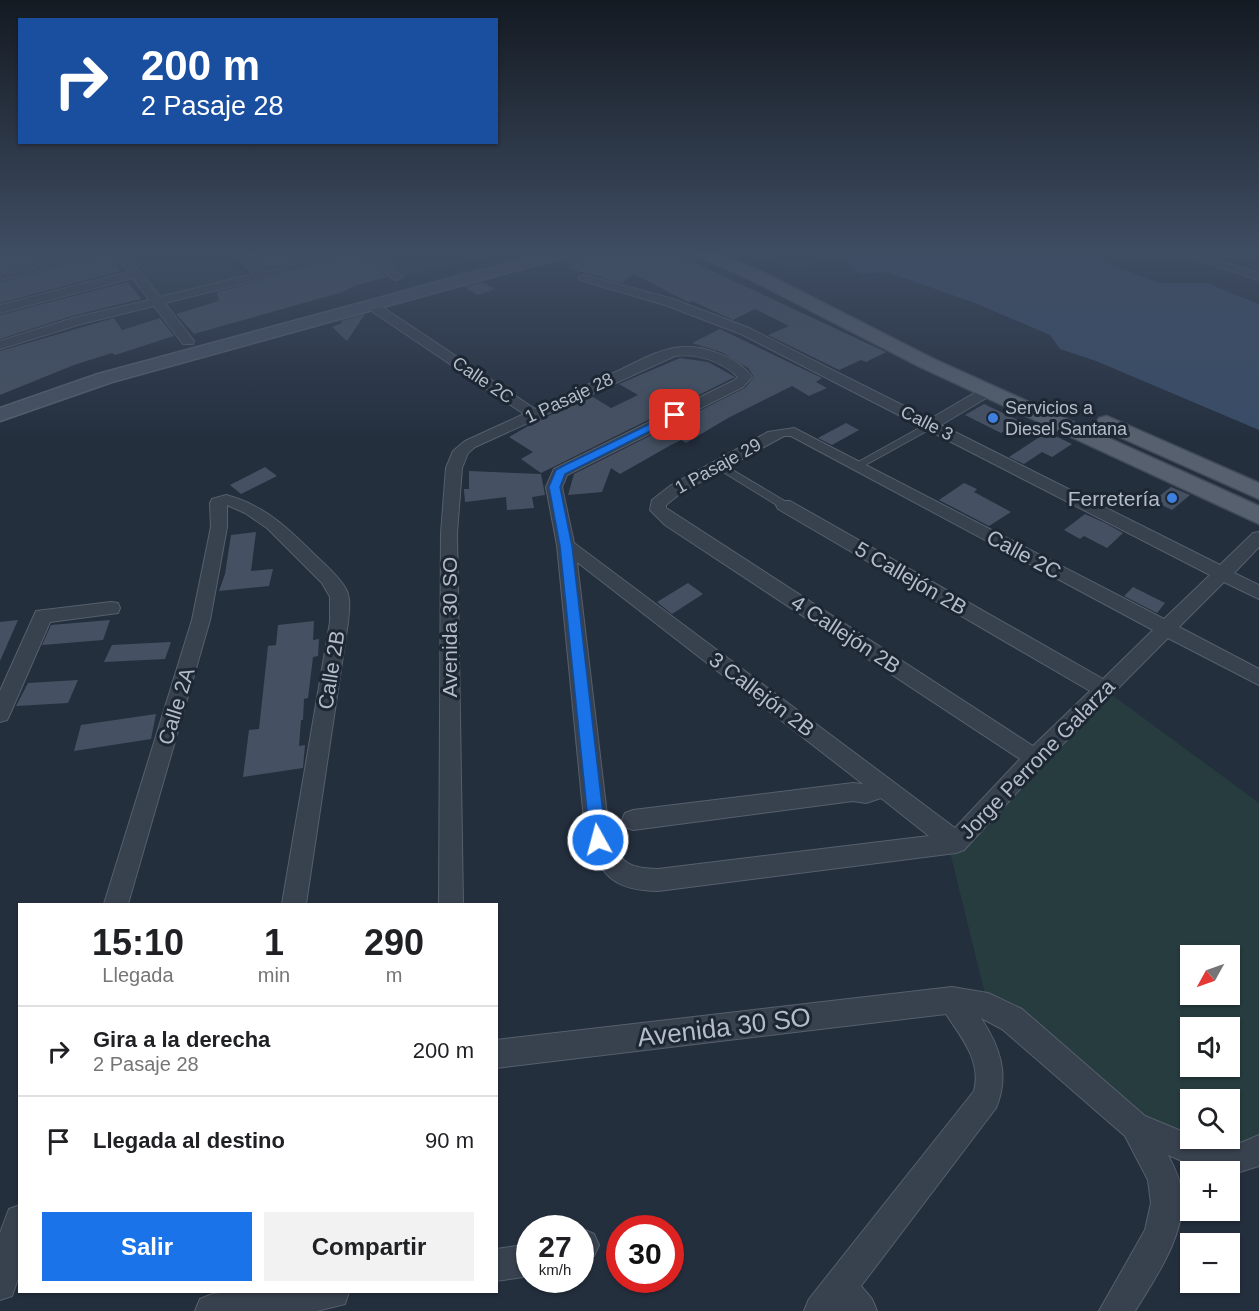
<!DOCTYPE html>
<html lang="es">
<head>
<meta charset="utf-8">
<style>
  :root { --surface:#fff; --page:#f2f2f2; --text:#202124; --muted:#757577; --line:#e0e0e0; --accent:#1a73e8 }
  body { margin:0; font-family:Arial,sans-serif; background:var(--page); color:var(--text); height:100vh; display:flex; flex-direction:column; font-size:22px; white-space:nowrap }
  * { box-sizing:border-box; margin:0 }
  p { font-size:20px; color:var(--muted) }
  .icon { flex:none; width:33px; height:33px; fill:none; stroke:currentColor; stroke-width:2; stroke-linecap:round; stroke-linejoin:round }
  .map { position:relative; flex:1; overflow:hidden }
  .side { position:absolute; left:18px; top:903px; width:480px; height:390px; display:flex; flex-direction:column; background:var(--surface); border-radius:0px; box-shadow:0 2px 4px #0004 }
  .side>* { flex:none }
  .hud { position:absolute; left:18px; top:18px; width:480px; height:126px; border-radius:0px; box-shadow:0 2px 4px #0004; background:#1a4fa0; color:#fff; overflow:hidden }
  .needle { width:39px; rotate:230deg }
  .controls { position:absolute; left:1180px; top:945px; display:grid; gap:12px }
  .controls a { display:grid; place-items:center; width:60px; height:60px; border-radius:0px; background:var(--surface); box-shadow:0 2px 4px #0004; font-size:30px }
  .speed { position:absolute; left:516px; top:1215px; display:flex; gap:12px; font-size:30px; font-weight:700; text-align:center }
  .speed>* { display:grid; place-content:center; width:78px; height:78px; border-radius:50%; background:var(--surface); box-shadow:0 2px 4px #0004; line-height:1 }
  .speed small { font-size:15px; font-weight:400 }
  .speed .limit { border:9px solid #d22; background:#fff; color:#111 }
  .pin { position:absolute; display:grid; place-items:center; width:51px; height:51px; color:#fff; margin:-26px; border-radius:12px; box-shadow:0 3px 9px #0006 }
  .me { position:absolute; width:66px; margin:-33px; rotate:353deg; stroke-linejoin:round; filter:drop-shadow(0 0 4px #0008) }
  .turn { display:flex; align-items:center; gap:21px; height:126px; padding:0 24px; font-size:27px }
  .turn .icon { width:78px; height:78px; stroke-width:2.5 }
  .turn b { display:block; font-size:42px; line-height:51px }
  .eta { display:flex; justify-content:space-evenly; align-items:center; height:102px; text-align:center }
  .eta b { font-size:36px; font-weight:700; line-height:42px }
  .primary-button { display:flex; gap:12px; margin-top:auto; padding:12px 24px }
  .primary-button a { flex:1; height:69px; border-radius:0px; background:var(--accent); color:#fff; font-size:24px; font-weight:700; line-height:69px; text-align:center }
  .primary-button a+a { background:var(--page); color:var(--text) }
  ul { padding:0; list-style:none }
  li { display:flex; align-items:center; gap:18px; height:90px; padding:0 24px; border-top:2px solid var(--line) }
  li div { flex:1 }
  li b { display:block; font-size:22px }
  li em { font-style:normal }
  .map>svg:first-child { display:block }
  .green { fill:#263c3f; fill-rule:evenodd }
  .water { fill:#394c67 }
  .building { fill:#455162 }
  .lines { fill:none; stroke-linecap:round; stroke-linejoin:round }
  .pedestrian-casing { stroke:#565f6c; stroke-width:2 }
  .minor-casing { stroke:#565f6c; stroke-width:2 }
  .secondary-casing { stroke:#565f6c; stroke-width:3 }
  .primary-casing { stroke:#414a57; stroke-width:3 }
  .pedestrian { fill:#38414e; fill-rule:evenodd }
  .minor { fill:#38414e; fill-rule:evenodd }
  .secondary { fill:#465061; fill-rule:evenodd }
  .primary { fill:#56606e; fill-rule:evenodd }
  .route { fill:#1a73e8; stroke:#114b97; stroke-width:1.5 }
  .shop-dot { fill:#3f7fe0; stroke:#1d2633; stroke-width:2 }
  .labels { text-anchor:middle; dominant-baseline:central; stroke-width:6; stroke-linejoin:round; paint-order:stroke }
  .far-street-label { font-size:18px; fill:#b4bcc9; stroke:#1d2633 }
  .far-poi-label { font-size:18px; fill:#b4bcc9; stroke:#1d2633; text-anchor:start }
  .poi-label { font-size:21px; fill:#b4bcc9; stroke:#1d2633; text-anchor:end }
  .street-label { font-size:21px; fill:#b4bcc9; stroke:#1d2633 }
  .near-street-label { font-size:26px; fill:#b4bcc9; stroke:#1d2633 }
</style>
</head>
<body>
<div class="map">
<svg width="1259" height="1311" viewBox="0 0 1259 1311">
  <rect width="100%" height="100%" fill="#242f3e"/>
  <path class="green" d="M129,253H226L246,276L160,297Z
    M375,253H497L404,277Z
    M520,253H552L395,294L391,292Z
    M755,253H800L817,260L794,270Z
    M1104,689L1259,803V1148L1204,1139L1230,1138V1100H1191V1136L1135,1126L988,1006L948,844ZM1191,956H1230V994H1191ZM1191,1028H1230V1066H1191Z"/>
  <path class="water" d="M832,253H1078L1159,283H1207L1259,304V430L1096,361L1060,349L1050,335L972,302L887,272L860,274L851,263Z"/>
  <path class="building" d="M0,253H80L0,272Z
    M249,253H330L264,269Z
    M594,253L676,254L886,352L866,362L861,360L839,370L768,335L789,326L755,309L733,320L692,301L688,302L634,274L622,283L567,268L573,266L565,261Z
    M360,255L387,277L357,285L343,292L194,334L176,314L219,301L217,292Z
    M111,256L121,271L0,303V282Z
    M128,282L141,299L72,316L0,339V315Z
    M482,282L495,289L478,295L464,287Z
    M365,314L347,341L332,327L342,323L341,321Z
    M114,318L122,330L160,318L174,336L115,355L112,353L74,365L0,395V351Z
    M720,329L822,378L816,382L827,388L809,396L792,386L728,418L686,443L681,440L671,445L620,474L611,468L602,492L568,495L574,474L745,388L754,377L748,368L721,352L692,343Z
    M680,358L708,362L735,377L541,473L521,459L533,452L509,437L537,421L593,397L611,408L638,395L619,384Z
    M984,404L1020,421L1001,433L965,415Z
    M846,423L859,430L832,445L818,438Z
    M1047,432L1072,444L1052,457L1042,452L1024,464L1009,457Z
    M265,467L277,476L241,494L230,485Z
    M469,471L541,474L545,495L532,497L534,508L507,510L506,497L465,502L464,489H469Z
    M964,483L977,489L974,492L1011,512L989,526L939,500Z
    M1171,487L1190,495L1172,510L1153,501Z
    M1085,514L1105,523L1123,533L1107,548L1084,536L1080,539L1064,530Z
    M256,532L251,571L273,569L269,586L219,591L225,574L231,535Z
    M688,583L703,594L672,614L657,602Z
    M1133,587L1165,603L1157,613L1124,596Z
    M18,620L0,661V622Z
    M110,620L103,640L42,645L51,625Z
    M314,621L313,640L319,639L318,656L313,657L308,698L304,699L303,720H301L299,746L305,745L303,768L243,777L249,730L259,729L268,646L276,645L278,625Z
    M171,642L165,659L104,662L112,645Z
    M78,680L68,703L16,706L28,683Z
    M156,714L151,739L74,751L81,725Z"/>
  <g class="lines">
    <defs>
      <path id="pedestrian" d="M930,422L934,423V427L860,468L856,469L851,466Z
        M719,462L788,503L790,505L788,507H780L715,467V463Z"/>
      <path id="minor" d="M90,253H111L105,256L0,280V274Z
        M113,253H125L160,297L253,274L234,253H246L263,272L339,253H359L357,255L165,303L194,341L193,344H183L154,306L81,324L0,349V341L73,318L149,300L133,278L0,313V305L128,272Z
        M361,253H374L403,277L397,280L393,279Z
        M1177,253H1194L1259,273V280Z
        M584,275L673,299L749,328L930,419L983,388H993L995,391L993,394L941,425L1220,565L1253,533L1259,532V547L1234,573L1259,585V599L1224,582L1179,627L1259,669V685L1168,638L1043,764L964,850L956,853L658,891C615,890 604,878 586,840L557,545L546,487L554,469L733,381L738,377C722,361 697,353 675,356L475,447L468,453L462,468L457,533L463,904H439L441,533L446,468L453,451L465,441L524,414L367,308V302H375L535,409C563,396 592,383 620,370C639,361 659,349 681,347C704,345 739,358 752,377L743,387L567,475L562,487L574,543L955,828L1020,759L665,525L650,510L652,500L670,486L768,432L794,428L1164,619L1210,575L741,334L665,305L580,280L578,278ZM784,436H791L1153,630L1103,679L790,501H778L776,505L778,509L1090,691L1033,746L666,508V505L682,492ZM577,562L863,784L853,783L633,810L625,813L622,820L625,827L633,830L853,801L866,803L881,798L929,836L658,869C631,868 622,865 610,840Z
        M226,495C265,505 290,530 318,558C328,567 339,577 346,589C351,599 349,611 348,622L306,904H282L330,622V597L322,583L267,528L245,513L227,505V527L210,620L128,904H104L192,620L211,527L210,503L212,499Z
        M111,602L118,603L120,608L118,613L50,622L10,714L7,720L0,722V691L36,611Z
        M952,987L988,993L1022,1009L1145,1116L1191,1135V1138C1203,1138 1213,1145 1225,1146C1237,1146 1249,1139 1259,1135V1166L1230,1175V1172H1208L1168,1155C1173,1165 1180,1178 1181,1190C1188,1232 1156,1277 1135,1311H1099L1145,1230L1151,1203L1148,1180L1125,1136L1002,1029L981,1018C1000,1047 1010,1075 996,1108L861,1286L872,1299L877,1311H804L809,1299L974,1091C982,1061 961,1037 946,1014L496,1068V1040Z
        M20,1205V1273L12,1296L0,1300V1233L9,1209Z
        M583,1229L594,1234L599,1245L594,1256L580,1262V1230Z
        M530,1244V1276L496,1281V1249Z
        M231,1292H349L345,1304L317,1311H195L200,1299L212,1294Z"/>
      <path id="secondary" d="M545,253H571L568,256L112,382L0,421V408L98,374Z"/>
      <path id="primary" d="M696,253H719L765,273L934,359L1259,506V524L920,367L753,281L699,257Z
        M1107,416L1259,483V499L1099,428L1096,423L1099,418Z"/>
    </defs>
    <use href="#pedestrian" class="pedestrian-casing"/>
    <use href="#minor" class="minor-casing"/>
    <use href="#secondary" class="secondary-casing"/>
    <use href="#primary" class="primary-casing"/>
    <use href="#pedestrian" class="pedestrian"/>
    <use href="#minor" class="minor"/>
    <use href="#secondary" class="secondary"/>
    <use href="#primary" class="primary"/>
  </g>
  <linearGradient id="sky" x2="0" y2="1"><stop stop-color="#141a22"/><stop offset="0.58" stop-color="#3f4d63"/><stop offset="1" stop-color="#3f4d63" stop-opacity="0"/></linearGradient>
  <rect width="1259" height="437" fill="url(#sky)"/>
  <path class="route" d="M675,412L680,415L678,417L565,474L560,487L572,546L606,840L604,846L598,848L592,846L590,840L560,546L549,487L556,470L565,465Z"/>
  <g class="shop-dot">
    <circle cx="993" cy="418" r="6"/>
    <circle cx="1172" cy="498" r="6"/>
  </g>
  <g class="labels">
    <g class="far-street-label">
      <text transform="translate(483 380) rotate(34)">Calle 2C</text>
      <text transform="translate(569 398) rotate(-25)">1 Pasaje 28</text>
      <text transform="translate(927 423) rotate(27)">Calle 3</text>
      <text transform="translate(718 466) rotate(-29)">1 Pasaje 29</text>
    </g>
    <g class="far-poi-label">
      <text x="1005" y="408">Servicios a<tspan x="1005" dy="21">Diesel Santana</tspan></text>
    </g>
    <g class="poi-label">
      <text x="1160" y="498">Ferretería</text>
    </g>
    <g class="street-label">
      <text transform="translate(1024 554) rotate(28)">Calle 2C</text>
      <text transform="translate(911 578) rotate(30)">5 Callejón 2B</text>
      <text transform="translate(449 627) rotate(-90)">Avenida 30 SO</text>
      <text transform="translate(846 634) rotate(33)">4 Callejón 2B</text>
      <text transform="translate(331 670) rotate(-81)">Calle 2B</text>
      <text transform="translate(762 694) rotate(37)">3 Callejón 2B</text>
      <text transform="translate(176 706) rotate(-73)">Calle 2A</text>
      <text transform="translate(1037 759) rotate(-46)">Jorge Perrone Galarza</text>
    </g>
    <g class="near-street-label">
      <text transform="translate(724 1027) rotate(-7)">Avenida 30 SO</text>
    </g>
  </g>
</svg>
<div class="controls">
<a><svg class="needle" viewBox="-14 -14 28 28"><path d="M0-13l5 13h-10z" fill="#e53935"/><path d="M0 13l5-13h-10z" fill="#757577"/></svg></a>
<a><svg class="icon" aria-label="sound" viewBox="0 0 24 24"><path d="M4 9h4l5-4v14l-5-4H4zM17 9q2 3 0 6"/></svg></a>
<a><svg class="icon" aria-label="search" viewBox="0 0 24 24"><circle cx="10" cy="10" r="6"/><path d="M15 15l6 6"/></svg></a>
<a>+</a>
<a>−</a>
</div>
<div class="speed"><div>27<small>km/h</small></div><div class="limit">30</div></div>
<div class="pin" style="left:675px;top:415px;background:#d93025"><svg class="icon" aria-label="arrive" viewBox="0 0 24 24"><path d="M6 21V4h12l-3 4 3 4H6"/></svg></div>
<svg class="me" style="left:598px;top:840px" viewBox="-20 -20 40 40"><circle r="17" fill="#1a73e8" stroke="#fff" stroke-width="3"/><path d="M0-11L8 9 0 5-8 9z" fill="#fff"/></svg>
<div class="hud">
<div class="turn"><svg class="icon" aria-label="right" viewBox="0 0 24 24"><path d="M7 20v-9h11M14 6l5 5-5 5"/></svg><div><b>200 m</b>2 Pasaje 28</div></div>
</div>
<section class="side">
<div class="eta">
<div><b>15:10</b><p>Llegada</p></div>
<div><b>1</b><p>min</p></div>
<div><b>290</b><p>m</p></div>
</div>
<ul>
<li><svg class="icon" aria-label="right" viewBox="0 0 24 24"><path d="M7 20v-9h11M14 6l5 5-5 5"/></svg><div><b>Gira a la derecha</b><p>2 Pasaje 28</p></div><em>200 m</em></li>
<li><svg class="icon" aria-label="arrive" viewBox="0 0 24 24"><path d="M6 21V4h12l-3 4 3 4H6"/></svg><div><b>Llegada al destino</b></div><em>90 m</em></li>
</ul>
<div class="primary-button"><a>Salir</a><a>Compartir</a></div>
</section>
</div>
</body>
</html>
